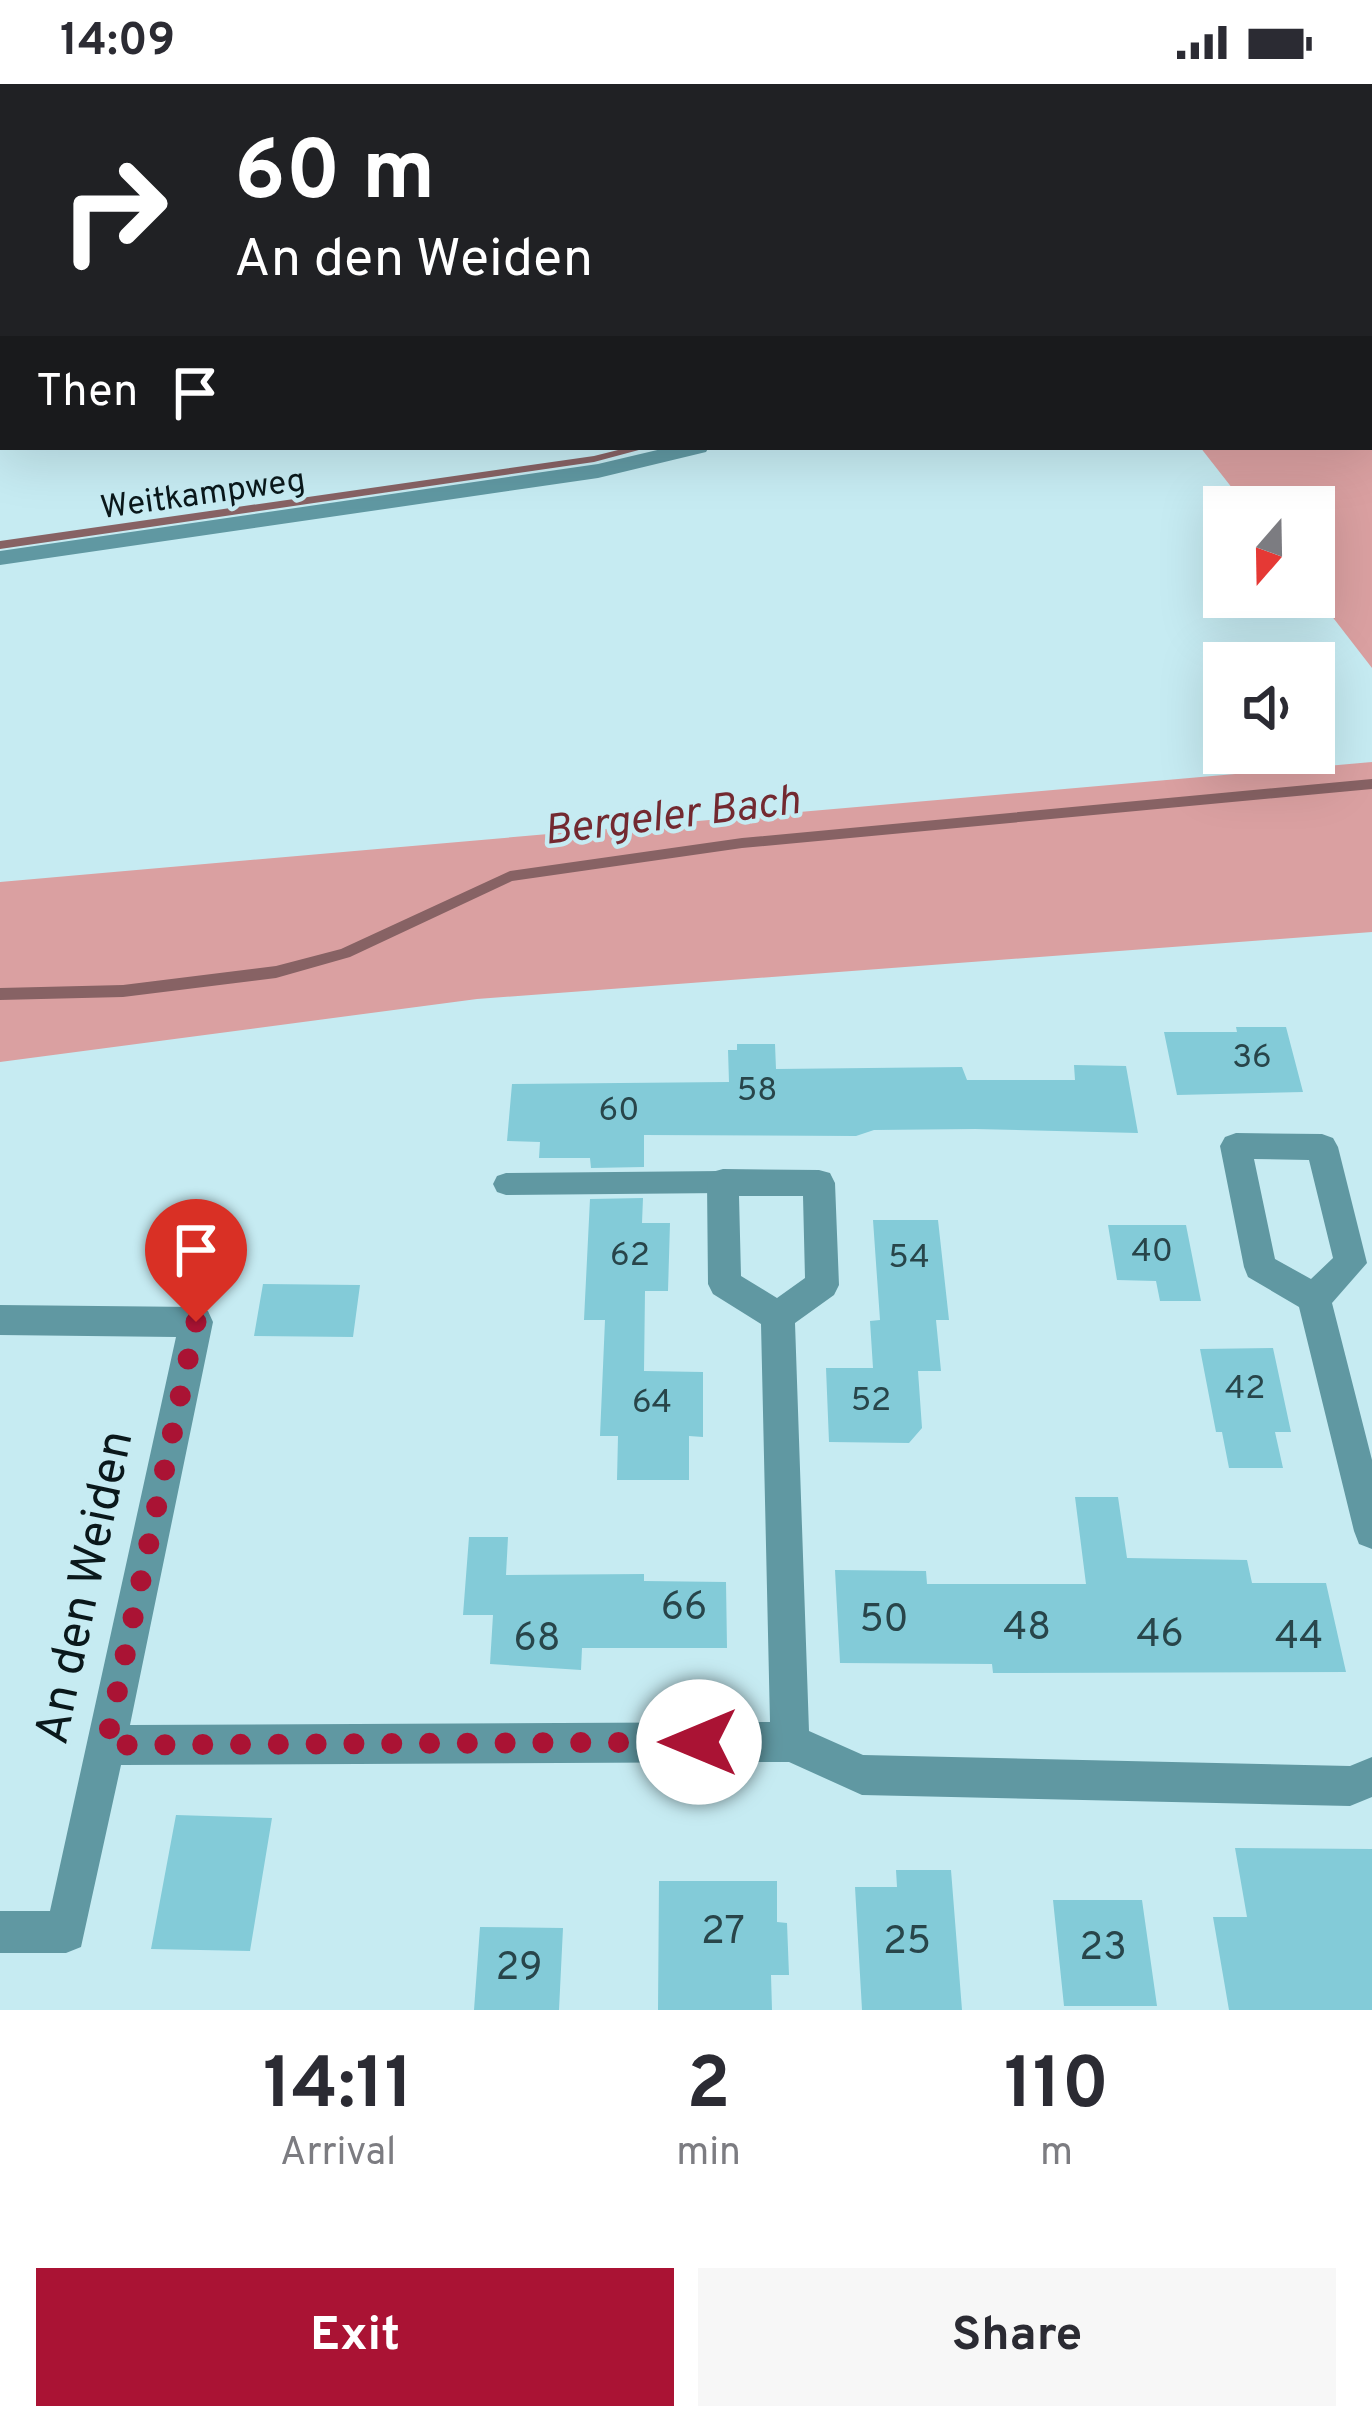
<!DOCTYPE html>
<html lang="en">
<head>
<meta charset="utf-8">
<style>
  :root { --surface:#fff; --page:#f7f7f7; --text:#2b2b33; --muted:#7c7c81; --accent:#aa1334 }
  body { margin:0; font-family:Overpass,sans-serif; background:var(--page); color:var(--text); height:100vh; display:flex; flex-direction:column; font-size:45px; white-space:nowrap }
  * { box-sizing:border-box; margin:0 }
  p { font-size:39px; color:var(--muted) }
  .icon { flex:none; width:66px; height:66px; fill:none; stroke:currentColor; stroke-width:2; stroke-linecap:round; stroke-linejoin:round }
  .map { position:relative; height:1926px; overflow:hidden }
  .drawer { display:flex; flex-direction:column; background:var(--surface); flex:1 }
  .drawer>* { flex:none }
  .top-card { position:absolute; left:0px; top:0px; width:1374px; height:366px; box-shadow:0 12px 48px #0002; background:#202124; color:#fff; overflow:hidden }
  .needle { width:78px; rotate:200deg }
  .controls { position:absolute; left:1203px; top:402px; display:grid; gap:24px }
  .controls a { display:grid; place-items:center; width:132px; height:132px; border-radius:0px; background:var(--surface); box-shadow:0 12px 48px #0002; font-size:60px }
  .pin { position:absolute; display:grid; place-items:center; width:102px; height:102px; color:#fff; margin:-123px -51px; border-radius:50% 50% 50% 0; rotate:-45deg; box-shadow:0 0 12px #0007 }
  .pin .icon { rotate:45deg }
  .me { position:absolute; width:132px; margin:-66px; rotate:270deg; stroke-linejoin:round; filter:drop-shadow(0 0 9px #0008) }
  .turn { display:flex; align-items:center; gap:42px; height:252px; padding:0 36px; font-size:54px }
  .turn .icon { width:156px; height:156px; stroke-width:2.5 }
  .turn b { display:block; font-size:84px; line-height:102px }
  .then { display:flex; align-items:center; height:114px; padding:0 36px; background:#0003; gap:24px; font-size:45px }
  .eta { display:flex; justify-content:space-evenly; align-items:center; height:204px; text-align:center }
  .eta b { font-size:72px; font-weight:700; line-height:84px }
  .action { display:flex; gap:24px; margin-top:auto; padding:24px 36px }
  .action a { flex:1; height:138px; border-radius:0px; background:var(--accent); color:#fff; font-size:48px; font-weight:700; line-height:138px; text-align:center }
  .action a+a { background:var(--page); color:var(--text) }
  .status { display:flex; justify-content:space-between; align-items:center; height:84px; padding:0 60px; background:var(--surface); direction:ltr }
  .status svg { height:33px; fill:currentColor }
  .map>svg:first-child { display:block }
  .green { fill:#daa0a1 }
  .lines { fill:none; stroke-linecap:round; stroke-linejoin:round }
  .stream { fill:#876264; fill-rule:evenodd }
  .building { fill:#83cbd8 }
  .lane { fill:#6098a2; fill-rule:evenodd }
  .street { fill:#6098a2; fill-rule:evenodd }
  .route { stroke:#aa1334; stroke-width:21; stroke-dasharray:0 37.8 }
  .labels { text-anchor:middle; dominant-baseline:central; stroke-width:9; stroke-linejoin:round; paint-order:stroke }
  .far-street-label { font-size:33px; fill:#0a181b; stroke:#c6ebf2 }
  .number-label { font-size:33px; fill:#28454a }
  .near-number-label { font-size:39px; fill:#28454a }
  .water-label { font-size:42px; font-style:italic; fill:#732930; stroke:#c6ebf2 }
  .near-street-label { font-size:48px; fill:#0a181b; stroke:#c6ebf2 }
</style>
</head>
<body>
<div class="status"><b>14:09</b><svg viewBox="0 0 49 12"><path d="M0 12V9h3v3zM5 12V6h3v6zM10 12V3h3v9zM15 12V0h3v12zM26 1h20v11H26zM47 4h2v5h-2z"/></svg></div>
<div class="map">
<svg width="1372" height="1926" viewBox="0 0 1372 1926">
  <rect width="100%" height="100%" fill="#c6ebf2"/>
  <path class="green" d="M1372,239V584L1314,509V423H1247L1200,363H1371Z
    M1372,678V848L477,915L0,978V798Z"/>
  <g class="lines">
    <path class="stream" d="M630,363H650L594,378L0,465V457L594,372Z
      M1372,695V705L742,764L512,797L350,873L276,894L123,913L0,916V904L123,901L276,882L341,865L510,787L742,754Z"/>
  </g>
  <path class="building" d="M1236,943H1286L1303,1008L1177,1011L1164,948H1237Z
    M737,960H775L776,985L962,983L967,996H1075L1074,981L1126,982L1138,1049L975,1045L874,1046L856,1052L644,1051V1083L591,1084L590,1074H539L540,1058L507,1057L512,1000L729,998L728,966H737Z
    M643,1114L642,1139H670L668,1207H645L644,1287L703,1288V1353L689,1352V1396H617L618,1352H600L605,1236H584L590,1115Z
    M873,1136H938L949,1236H936L941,1287H918L922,1344L909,1359L829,1358L826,1284H873L870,1237L880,1236Z
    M1108,1141H1186L1201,1217H1160L1156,1197L1117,1196Z
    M263,1200L360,1201L353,1253L254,1252Z
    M1273,1264L1291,1348H1275L1283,1384H1229L1222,1348H1216L1200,1265Z
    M1075,1413H1118L1127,1474L1247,1476L1252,1499H1326L1346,1588L993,1589L992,1580L840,1579L835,1486L926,1487L927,1500H1086Z
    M469,1453H508L506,1491L644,1490V1497L726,1498L727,1564H582L581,1586L490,1580L493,1531H463Z
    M176,1731L272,1734L250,1867L151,1865Z
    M1235,1764L1372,1765V1926H1229L1213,1833H1247Z
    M896,1786H951L962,1926H862L855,1803H897Z
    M659,1797H777V1838L787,1839L789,1891H771L772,1926H658Z
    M1053,1816H1142L1157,1922H1064Z
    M480,1843L563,1844L559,1926H474Z"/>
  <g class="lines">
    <path class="lane" d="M1371,93H1372V101H1371Z
      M723,1087L732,1090L736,1098L732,1106L723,1109L506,1111L497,1108L493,1100L497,1092L506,1089Z"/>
    <path class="street" d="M1371,25H1372V35H1371Z
      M670,363H709L706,368L598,394L0,481V467L598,380Z
      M1236,1049L1322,1050L1333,1054L1338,1063L1367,1179L1332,1219L1372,1376V1465L1359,1460L1354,1447L1299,1223L1248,1193L1244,1183L1220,1062L1225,1053ZM1254,1075L1309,1076L1333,1174L1311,1195L1275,1175Z
      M723,1085L819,1086L830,1089L835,1099L839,1201L834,1211L795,1239L809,1647L863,1671L1350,1682L1372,1673V1713L1350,1722L862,1711L789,1678L121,1681L81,1863L66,1869H0V1827H50L176,1253L0,1251V1221L196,1223L208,1227L213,1238L130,1641L770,1638L761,1240L713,1210L708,1200L707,1098L712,1088ZM739,1112H803L805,1194L777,1214L741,1192Z"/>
  </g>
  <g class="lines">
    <path class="route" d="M196,1238L106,1661L699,1658"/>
  </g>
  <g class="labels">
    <g class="far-street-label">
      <text transform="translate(203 412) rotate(-8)">Weitkampweg</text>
    </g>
    <g class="number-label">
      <text x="1252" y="975">36</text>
      <text x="757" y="1008">58</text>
      <text x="619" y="1028">60</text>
      <text x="1152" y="1169">40</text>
      <text x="630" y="1173">62</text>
      <text x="909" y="1175">54</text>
      <text x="1245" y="1306">42</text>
      <text x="871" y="1318">52</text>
      <text x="652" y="1320">64</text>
    </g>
    <g class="near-number-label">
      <text x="684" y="1525">66</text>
      <text x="884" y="1537">50</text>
      <text x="1027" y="1545">48</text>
      <text x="1160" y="1552">46</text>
      <text x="1299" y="1554">44</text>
      <text x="537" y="1556">68</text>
      <text x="723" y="1849">27</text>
      <text x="907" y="1859">25</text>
      <text x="1103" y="1865">23</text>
      <text x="519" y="1885">29</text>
    </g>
    <g class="water-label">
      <text transform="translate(672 734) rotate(-7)">Bergeler Bach</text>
    </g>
    <g class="near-street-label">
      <text transform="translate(87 1504) rotate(-78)">An den Weiden</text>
    </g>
  </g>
</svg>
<div class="controls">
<a><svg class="needle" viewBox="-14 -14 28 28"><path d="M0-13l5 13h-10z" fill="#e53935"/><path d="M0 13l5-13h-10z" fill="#7c7c81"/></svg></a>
<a><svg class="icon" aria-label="sound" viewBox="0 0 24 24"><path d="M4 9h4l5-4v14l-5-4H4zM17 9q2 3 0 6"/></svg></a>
</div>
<div class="pin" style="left:196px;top:1238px;background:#d93025"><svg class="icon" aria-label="arrive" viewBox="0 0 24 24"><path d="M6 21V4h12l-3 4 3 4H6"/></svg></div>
<svg class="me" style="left:699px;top:1658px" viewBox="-20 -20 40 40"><circle r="19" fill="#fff"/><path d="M0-13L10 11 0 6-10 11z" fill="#aa1334"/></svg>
<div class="top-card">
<div class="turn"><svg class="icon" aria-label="right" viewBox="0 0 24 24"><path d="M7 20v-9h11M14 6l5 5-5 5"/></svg><div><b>60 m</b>An den Weiden</div></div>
<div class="then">Then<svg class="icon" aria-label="arrive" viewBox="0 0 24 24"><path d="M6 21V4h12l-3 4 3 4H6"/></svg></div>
</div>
</div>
<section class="drawer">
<div class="eta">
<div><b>14:11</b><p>Arrival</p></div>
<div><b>2</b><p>min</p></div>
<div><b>110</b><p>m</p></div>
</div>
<div class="action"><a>Exit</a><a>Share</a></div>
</section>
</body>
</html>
